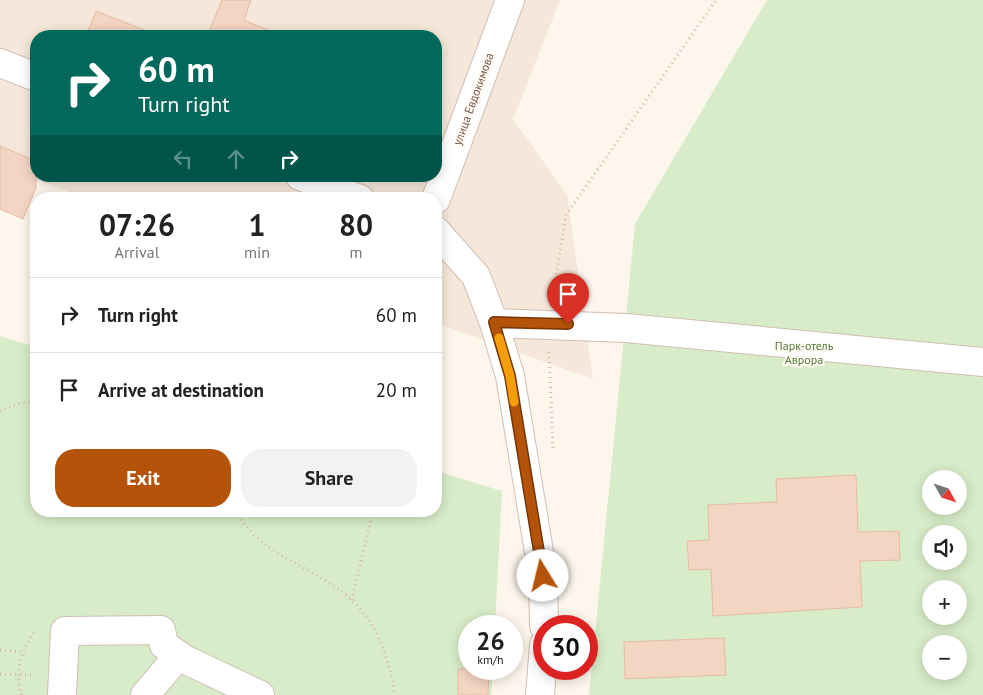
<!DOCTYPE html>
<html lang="en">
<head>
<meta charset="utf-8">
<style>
  :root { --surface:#fff; --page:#f2f2f2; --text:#222; --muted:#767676; --line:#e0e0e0; --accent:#b45309 }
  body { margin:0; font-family:"PT Sans",sans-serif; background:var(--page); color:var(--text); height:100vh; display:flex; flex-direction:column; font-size:19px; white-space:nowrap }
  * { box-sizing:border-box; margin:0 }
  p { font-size:16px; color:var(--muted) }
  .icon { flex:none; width:28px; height:28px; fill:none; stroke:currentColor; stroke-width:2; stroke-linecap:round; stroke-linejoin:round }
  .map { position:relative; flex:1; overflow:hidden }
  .details { position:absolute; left:30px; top:192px; width:412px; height:325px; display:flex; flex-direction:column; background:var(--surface); border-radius:20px; box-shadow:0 2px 12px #0003 }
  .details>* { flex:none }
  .hud { position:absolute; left:30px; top:30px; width:412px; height:152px; border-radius:20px; box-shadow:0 2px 12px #0003; background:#00695c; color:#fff; overflow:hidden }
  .needle { width:32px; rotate:130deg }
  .tools { position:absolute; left:922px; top:470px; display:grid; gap:10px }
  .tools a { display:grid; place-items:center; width:45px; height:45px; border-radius:50%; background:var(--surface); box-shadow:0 2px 12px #0003; font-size:25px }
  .speed { position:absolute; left:458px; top:615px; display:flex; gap:10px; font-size:25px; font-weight:700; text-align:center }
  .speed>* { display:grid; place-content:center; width:65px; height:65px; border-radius:50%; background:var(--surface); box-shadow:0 2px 12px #0003; line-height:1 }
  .speed small { font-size:12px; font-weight:400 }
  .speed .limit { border:8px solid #d22; background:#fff; color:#111 }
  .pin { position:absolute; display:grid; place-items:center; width:42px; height:42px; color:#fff; margin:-51px -21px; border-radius:50% 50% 50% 0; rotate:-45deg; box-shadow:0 0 5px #0007 }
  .pin .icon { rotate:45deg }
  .me { position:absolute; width:55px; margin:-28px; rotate:351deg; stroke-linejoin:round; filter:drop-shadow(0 0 4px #0008) }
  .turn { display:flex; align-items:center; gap:18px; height:105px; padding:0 25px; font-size:22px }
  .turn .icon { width:65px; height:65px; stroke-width:2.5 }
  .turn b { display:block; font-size:35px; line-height:42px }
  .lanes { display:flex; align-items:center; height:48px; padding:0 25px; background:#0003; justify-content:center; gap:25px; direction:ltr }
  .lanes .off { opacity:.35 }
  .eta { display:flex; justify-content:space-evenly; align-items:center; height:85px; text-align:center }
  .eta b { font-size:30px; font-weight:800; line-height:35px }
  .cta { display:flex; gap:10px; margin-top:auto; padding:10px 25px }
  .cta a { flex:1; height:58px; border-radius:20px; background:var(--accent); color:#fff; font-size:20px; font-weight:800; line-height:58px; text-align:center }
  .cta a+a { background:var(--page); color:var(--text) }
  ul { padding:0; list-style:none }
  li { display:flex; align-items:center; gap:15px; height:75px; padding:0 25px; border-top:1px solid var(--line) }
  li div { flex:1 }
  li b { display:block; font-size:19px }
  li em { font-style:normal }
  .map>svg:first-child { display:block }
  .residential { fill:#f5e8da; fill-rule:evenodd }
  .green { fill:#d8ecc9; fill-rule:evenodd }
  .building { fill:#f3d5c3; stroke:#e6bba3 }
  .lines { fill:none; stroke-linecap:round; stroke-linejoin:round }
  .minor-casing { stroke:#d1beb0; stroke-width:30 }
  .path { stroke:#d9b8a5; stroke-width:3; stroke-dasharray:1 4; stroke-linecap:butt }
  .minor { stroke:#fff; stroke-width:28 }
  .route-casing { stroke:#753606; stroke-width:12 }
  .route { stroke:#b45309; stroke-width:9 }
  .slow { stroke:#f59e0b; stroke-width:9 }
  .labels { text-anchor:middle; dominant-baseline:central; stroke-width:4.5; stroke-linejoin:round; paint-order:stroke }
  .street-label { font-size:12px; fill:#7a5c4d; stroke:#fffaf3 }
  .park-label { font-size:12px; fill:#537a41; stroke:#fffaf3 }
</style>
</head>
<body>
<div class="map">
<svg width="983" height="695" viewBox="0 0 983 695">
  <rect width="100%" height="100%" fill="#fdf6ec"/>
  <path class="residential" d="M0,0H560L513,119L567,195L593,379L436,323V199H90L0,167ZM36,36H436V176H36Z"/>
  <path class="green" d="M767,0H983V695H589L635,224ZM931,479H959V506H931ZM931,534H959V561H931ZM931,589H959V616H931ZM931,644H959V671H931Z
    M0,336L36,347V511H436V471L502,491L495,626H469V669H493L491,695H0Z"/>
  <path class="building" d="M222,0H251L244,20L282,36H207Z
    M96,11L157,35V36H86Z
    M0,146L36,161V188L23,219L0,209Z
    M856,475L858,532L899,531L900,560L860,561L862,607L713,616L711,569L689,570L687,541L709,540L708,505L777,502L776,479Z
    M724,638L726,675L625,679L624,642Z
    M458,669H489L488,695H458Z"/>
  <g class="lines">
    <defs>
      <path id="minor" d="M0,63L36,77
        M300,176L360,199
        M436,199L510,0
        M436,231L476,276L494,323L510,376L543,576L544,626
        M494,323L626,328L983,362
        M62,695L65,631L161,630L164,645L186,660L260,695
        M145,695L179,655
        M540,695L544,645"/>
    </defs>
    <use href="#minor" class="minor-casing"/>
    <path class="path" d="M552,299L566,215L716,0
      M549,352L553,448
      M0,411L21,403L36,401
      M235,511C276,577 357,566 385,654C389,668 394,681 394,695
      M352,600L373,511
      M0,650L23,652
      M0,674L35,675
      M21,695C14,670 22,650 36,629"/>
    <use href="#minor" class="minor"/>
  </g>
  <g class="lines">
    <defs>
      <path id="route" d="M543,576L510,376L494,322L568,324"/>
    </defs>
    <use href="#route" class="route-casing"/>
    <use href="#route" class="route"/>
    <path class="slow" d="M499,338L510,376L514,402"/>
  </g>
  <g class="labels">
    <g class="street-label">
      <text transform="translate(473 99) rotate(-70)">улица Евдокимова</text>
    </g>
    <g class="park-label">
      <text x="804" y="345">Парк-отель<tspan x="804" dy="14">Аврора</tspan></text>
    </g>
  </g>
</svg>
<div class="tools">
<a><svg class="needle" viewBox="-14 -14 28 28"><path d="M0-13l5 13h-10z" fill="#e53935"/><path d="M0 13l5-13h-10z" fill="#767676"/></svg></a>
<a><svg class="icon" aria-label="sound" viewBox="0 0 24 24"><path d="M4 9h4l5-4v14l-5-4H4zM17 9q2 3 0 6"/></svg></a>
<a>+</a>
<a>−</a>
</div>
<div class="speed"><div>26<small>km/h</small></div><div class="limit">30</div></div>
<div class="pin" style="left:568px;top:324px;background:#d93025"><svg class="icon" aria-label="arrive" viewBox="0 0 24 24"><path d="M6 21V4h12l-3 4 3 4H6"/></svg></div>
<svg class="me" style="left:543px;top:576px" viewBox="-20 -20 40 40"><circle r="19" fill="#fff"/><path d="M0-13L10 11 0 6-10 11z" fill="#b45309"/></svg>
<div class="hud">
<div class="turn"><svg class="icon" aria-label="right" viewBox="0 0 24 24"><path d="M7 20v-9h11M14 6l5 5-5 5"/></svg><div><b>60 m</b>Turn right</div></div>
<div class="lanes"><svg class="icon off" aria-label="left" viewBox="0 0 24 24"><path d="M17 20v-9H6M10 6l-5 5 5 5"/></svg><svg class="icon off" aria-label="ahead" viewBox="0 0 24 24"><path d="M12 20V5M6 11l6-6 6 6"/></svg><svg class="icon" aria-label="right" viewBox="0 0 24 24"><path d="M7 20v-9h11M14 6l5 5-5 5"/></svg></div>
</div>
<section class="details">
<div class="eta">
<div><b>07:26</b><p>Arrival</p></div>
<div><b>1</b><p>min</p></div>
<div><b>80</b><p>m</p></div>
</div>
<ul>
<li><svg class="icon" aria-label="right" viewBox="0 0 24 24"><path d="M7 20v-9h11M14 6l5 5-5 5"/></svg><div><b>Turn right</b></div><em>60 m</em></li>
<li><svg class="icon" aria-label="arrive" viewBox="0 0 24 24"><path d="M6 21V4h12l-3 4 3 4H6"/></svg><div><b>Arrive at destination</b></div><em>20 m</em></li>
</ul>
<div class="cta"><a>Exit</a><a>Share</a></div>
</section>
</div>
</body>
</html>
